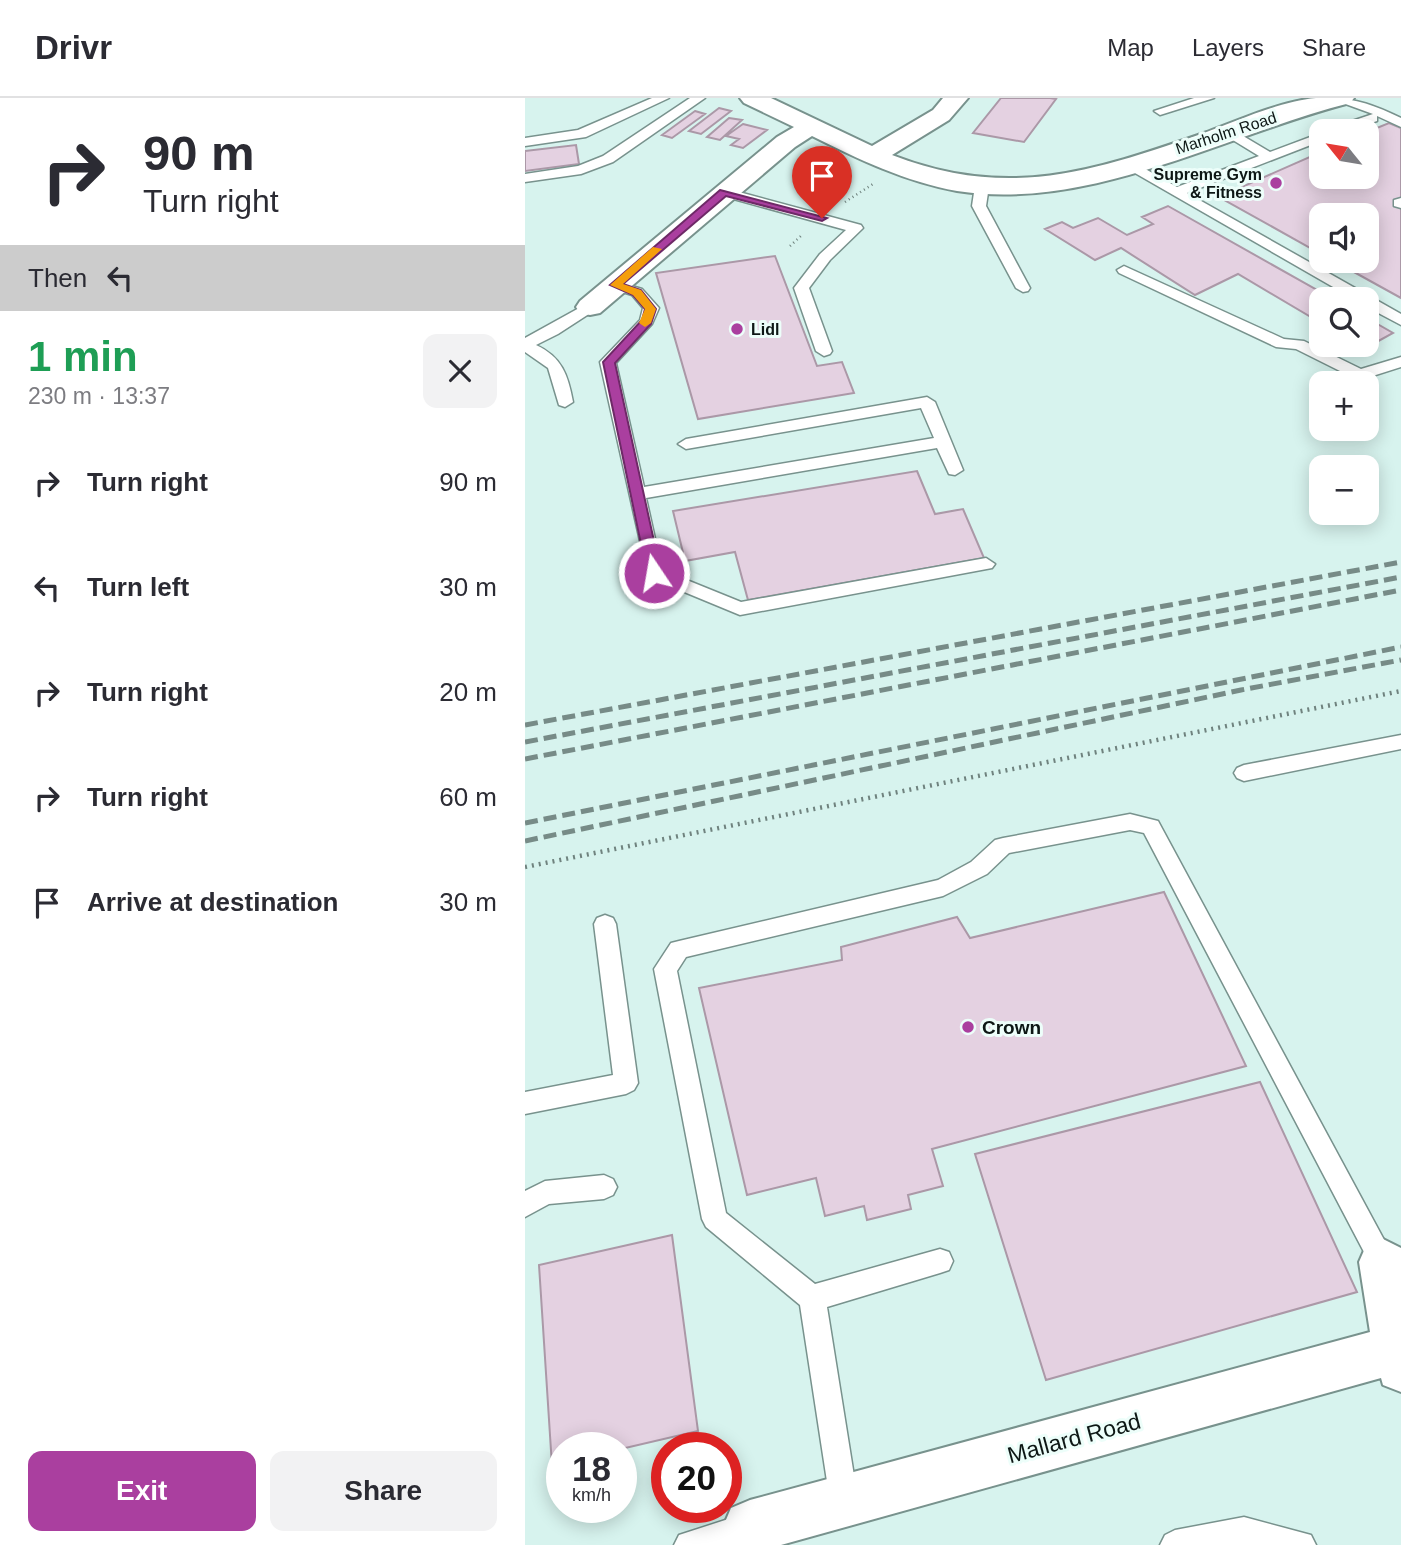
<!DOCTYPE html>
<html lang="en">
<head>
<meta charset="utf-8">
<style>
  :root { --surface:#fff; --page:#f2f2f3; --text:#2b2b33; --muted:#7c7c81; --line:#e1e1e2; --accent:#aa3f9f }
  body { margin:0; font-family:Helvetica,sans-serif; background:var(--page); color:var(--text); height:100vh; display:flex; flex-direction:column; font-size:26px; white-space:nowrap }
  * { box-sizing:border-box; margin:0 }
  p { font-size:23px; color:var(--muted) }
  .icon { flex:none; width:38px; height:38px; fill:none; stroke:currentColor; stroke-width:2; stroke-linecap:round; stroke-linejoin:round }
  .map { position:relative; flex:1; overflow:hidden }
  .drawer { display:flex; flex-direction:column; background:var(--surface); width:525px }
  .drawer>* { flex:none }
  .hud { background:#fff; color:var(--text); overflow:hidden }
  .needle { width:46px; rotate:300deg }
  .buttons { position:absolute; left:784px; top:21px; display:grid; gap:14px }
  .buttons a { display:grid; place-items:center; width:70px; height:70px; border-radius:14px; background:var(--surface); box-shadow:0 4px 18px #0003; font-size:35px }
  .speed { position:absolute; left:21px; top:1334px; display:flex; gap:14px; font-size:35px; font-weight:700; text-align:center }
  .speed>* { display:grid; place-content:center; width:91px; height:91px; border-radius:50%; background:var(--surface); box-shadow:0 4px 18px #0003; line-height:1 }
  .speed small { font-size:18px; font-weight:400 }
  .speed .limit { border:10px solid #d22; background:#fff; color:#111 }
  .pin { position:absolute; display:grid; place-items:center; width:60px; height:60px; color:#fff; margin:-72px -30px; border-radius:50% 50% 50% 0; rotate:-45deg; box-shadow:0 0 7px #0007 }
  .pin .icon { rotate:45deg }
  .me { position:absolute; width:77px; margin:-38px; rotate:348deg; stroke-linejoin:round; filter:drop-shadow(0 0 5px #0008) }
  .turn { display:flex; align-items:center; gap:24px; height:147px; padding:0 28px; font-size:32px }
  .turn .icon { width:91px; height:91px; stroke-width:2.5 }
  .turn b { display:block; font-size:49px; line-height:60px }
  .then { display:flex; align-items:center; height:66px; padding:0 28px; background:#0003; gap:14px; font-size:26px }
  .round { display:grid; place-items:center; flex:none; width:74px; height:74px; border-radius:14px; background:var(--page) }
  .headline { display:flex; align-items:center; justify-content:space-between; height:119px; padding:0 28px }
  h1 { font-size:42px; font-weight:700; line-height:52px; color:#1e9e55 }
  .cta { display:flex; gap:14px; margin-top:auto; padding:14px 28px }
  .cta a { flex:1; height:80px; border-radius:14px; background:var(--accent); color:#fff; font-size:28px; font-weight:700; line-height:80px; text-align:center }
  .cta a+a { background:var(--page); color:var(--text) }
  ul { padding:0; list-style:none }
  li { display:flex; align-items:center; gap:21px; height:105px; padding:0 28px }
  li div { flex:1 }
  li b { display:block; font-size:26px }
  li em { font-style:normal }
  header { display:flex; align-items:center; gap:42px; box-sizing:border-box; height:98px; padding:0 35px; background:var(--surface); border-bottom:2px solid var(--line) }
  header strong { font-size:33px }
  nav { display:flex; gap:38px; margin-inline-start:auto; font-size:24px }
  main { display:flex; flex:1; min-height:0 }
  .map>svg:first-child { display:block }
  .building { fill:#e4d1e1; stroke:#ab98a7; stroke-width:2 }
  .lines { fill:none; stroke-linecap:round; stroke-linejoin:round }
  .lane-casing { stroke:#78928d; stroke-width:3 }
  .street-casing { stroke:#78928d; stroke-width:4 }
  .path-far1 { stroke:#6f827e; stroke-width:2.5; stroke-dasharray:1 3.5; stroke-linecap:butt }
  .path { stroke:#6f827e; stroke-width:4.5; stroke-dasharray:2 5; stroke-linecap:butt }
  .lane { fill:#fff; fill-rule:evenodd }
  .street { fill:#fff; fill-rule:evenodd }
  .rail { stroke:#778b87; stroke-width:5; stroke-dasharray:13 6; stroke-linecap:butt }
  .route { fill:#aa3f9f; stroke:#6e2967; stroke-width:2 }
  .slow { fill:#f59e0b }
  .poi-dot { fill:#aa3f9f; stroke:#edfefa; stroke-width:2.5 }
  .labels { text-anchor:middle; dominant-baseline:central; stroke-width:6; stroke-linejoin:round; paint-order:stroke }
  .far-street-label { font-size:16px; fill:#0d1715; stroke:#edfefa }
  .far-poi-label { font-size:16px; font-weight:bold; fill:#0d1715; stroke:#edfefa; text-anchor:end }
  .poi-label { font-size:19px; font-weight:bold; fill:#0d1715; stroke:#edfefa; text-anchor:start }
  .near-street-label { font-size:23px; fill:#0d1715; stroke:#edfefa }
</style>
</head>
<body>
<header>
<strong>Drivr</strong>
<nav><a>Map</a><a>Layers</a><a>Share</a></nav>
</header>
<main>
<section class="drawer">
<div class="hud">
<div class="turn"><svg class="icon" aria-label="right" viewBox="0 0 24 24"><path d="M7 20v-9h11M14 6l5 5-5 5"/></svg><div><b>90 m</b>Turn right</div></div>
<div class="then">Then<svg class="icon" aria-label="left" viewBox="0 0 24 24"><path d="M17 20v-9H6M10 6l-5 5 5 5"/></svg></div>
</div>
<div class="headline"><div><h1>1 min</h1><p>230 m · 13:37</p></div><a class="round"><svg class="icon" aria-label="close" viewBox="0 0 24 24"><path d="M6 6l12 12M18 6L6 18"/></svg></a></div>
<ul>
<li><svg class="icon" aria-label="right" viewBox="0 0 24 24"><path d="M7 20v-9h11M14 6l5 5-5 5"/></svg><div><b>Turn right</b></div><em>90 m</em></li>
<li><svg class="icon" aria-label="left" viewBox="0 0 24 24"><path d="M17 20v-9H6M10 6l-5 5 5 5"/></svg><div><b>Turn left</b></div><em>30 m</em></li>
<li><svg class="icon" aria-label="right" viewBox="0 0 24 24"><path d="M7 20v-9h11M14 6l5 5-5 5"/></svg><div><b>Turn right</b></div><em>20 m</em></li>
<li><svg class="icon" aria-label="right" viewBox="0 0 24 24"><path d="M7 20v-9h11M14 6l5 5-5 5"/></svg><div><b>Turn right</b></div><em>60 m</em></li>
<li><svg class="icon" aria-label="arrive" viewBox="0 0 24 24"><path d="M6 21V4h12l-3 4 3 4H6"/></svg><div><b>Arrive at destination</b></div><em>30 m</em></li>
</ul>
<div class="cta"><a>Exit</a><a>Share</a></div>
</section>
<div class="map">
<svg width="876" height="1447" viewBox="0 0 876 1447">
  <rect width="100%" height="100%" fill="#d7f3ee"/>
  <path class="building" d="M476,0H525L531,1L499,44L448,35Z
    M194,10L206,13L176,36L164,33Z
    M170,13L180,16L147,40L137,37Z
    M204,20L217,22L195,42L182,39Z
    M864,25L876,30V200L809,163H842V117H796V156L694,99L796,54V79H842V34Z
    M218,26L242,32L218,50L206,47L214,41L201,38Z
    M51,47L54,66L0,73V53Z
    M643,108L808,201H796V225L713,176L670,197L596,150L570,162L520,131L537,124L548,130L573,120L602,137L628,126L617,119Z
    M250,158L292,268L317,264L329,295L173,321L131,175Z
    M842,220L868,235L839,251L832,247H842Z
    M392,373L410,416L438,411L459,460L223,502L210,454L160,463L148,413Z
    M639,794L721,968L407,1051L418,1088L383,1097L386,1111L342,1122L339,1108L300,1118L291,1080L222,1097L174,890L317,862L316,849L432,819L445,840Z
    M735,984L832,1194L521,1282L450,1056Z
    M147,1137L173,1333L96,1351V1349H37V1366L27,1368L14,1167Z"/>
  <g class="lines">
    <defs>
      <path id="lane" d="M127,0H144L61,39L0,48V40L53,32Z
        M165,0H180L88,64L56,76L0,84V76L53,68L78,58Z
        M669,0H689L635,17L629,13Z
        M804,0C831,0 851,8 876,20V29L852,18V23L823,33H805L806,30L848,16Z
        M703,29L745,54L796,35V43L662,95L876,216V227L842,209V201H829L596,67L603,63L608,64L652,89L734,58L698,36V30Z
        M457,84L464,88L461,108L505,190L503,193L498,194L491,190L447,108L450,88Z
        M199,90L336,127L338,130L305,162L284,190L307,253L305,256L299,258L291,253L269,190L295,156L321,132L194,97V91Z
        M876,100V110L869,108V102Z
        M599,168L759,241L779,243L836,271L876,259V269L835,282L829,280L771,251L751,249L594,175L592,172Z
        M90,183L117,191L134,210L127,226L91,265L119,389L409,340L396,310L161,351L153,346L161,341L402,299L410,304L438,372L430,377L424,376L412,350L121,400L137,472L216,504L461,460L470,466L467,470L215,517L123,479L75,264L115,222L118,210L107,197L85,190L83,187L85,184Z
        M65,204L70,206L73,209L70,212L33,236L11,247C37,259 43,277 48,304L40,309L34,307L23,270L0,254V240Z
        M876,637V651L719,683L712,680L709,675L712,670L719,667Z
        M605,716L633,723L871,1164L867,1173L858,1176L849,1173L619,735L605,732L484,755L462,776L418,798L161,859L152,873L201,1115L290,1186L415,1151L424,1154L428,1163L424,1172L415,1175L302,1209L333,1403L329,1413L319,1417L309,1413L305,1403L275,1207L181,1129L177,1121L129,871L146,845L154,843L413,782L446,764L470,742L478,740Z
        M80,817L88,820L91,826L113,985L109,992L101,996L0,1016V994L88,977L69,826L72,820Z
        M79,1077L88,1081L92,1089L88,1097L79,1101L24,1106L0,1119V1093L20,1083Z
        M225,1414L235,1419L240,1429L235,1439L213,1447H149L154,1437Z
        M719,1419L786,1437L791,1447H635L640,1437L650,1432Z"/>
      <path id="street" d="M215,0H246L347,48L408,12L418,0H443L424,22L367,57C484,102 566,74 679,35C712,23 756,3 791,0C803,0 816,0 829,0L825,5C699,37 565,114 432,93C381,84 333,61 287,38L270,49L75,215L65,217L55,215L51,209L55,203L252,39L269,29L219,5Z
        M858,1141L876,1150V1294L858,1287L856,1280L256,1447H206L198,1429L206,1410L225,1402L845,1234L834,1164L841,1148Z"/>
    </defs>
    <use href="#lane" class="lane-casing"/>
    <use href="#street" class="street-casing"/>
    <path class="path-far1" d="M320,104L348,86
      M265,148L277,137"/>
    <path class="path" d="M0,769L876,593"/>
    <use href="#lane" class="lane"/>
    <use href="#street" class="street"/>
    <path class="rail" d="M0,627L876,464
      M0,644L876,479
      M0,661L876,492
      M0,725L876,549
      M0,743L716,592L876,562"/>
  </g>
  <path class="route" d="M195,92L302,120L297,123L201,98L98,186L116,192L131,211L126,226L90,265L136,475L129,480L122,475L78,264L117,222L120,211L108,197L85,187Z"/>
  <path class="slow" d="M128,149L137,151L98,186L116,192L131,211L126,225L120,229L114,225L120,211L108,197L85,187Z"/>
  <g class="poi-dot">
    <circle cx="751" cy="85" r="7"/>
    <circle cx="212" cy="231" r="7"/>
    <circle cx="443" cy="929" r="7"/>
  </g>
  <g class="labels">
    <g class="far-street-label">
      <text transform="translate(701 35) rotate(-18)">Marholm Road</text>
    </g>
    <g class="far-poi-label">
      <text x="737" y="76">Supreme Gym<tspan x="737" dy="18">&amp; Fitness</tspan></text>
      <text x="226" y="231" text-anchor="start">Lidl</text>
    </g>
    <g class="poi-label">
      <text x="457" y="929">Crown</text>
    </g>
    <g class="near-street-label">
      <text transform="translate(549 1340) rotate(-15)">Mallard Road</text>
    </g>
  </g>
</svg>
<div class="buttons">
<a><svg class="needle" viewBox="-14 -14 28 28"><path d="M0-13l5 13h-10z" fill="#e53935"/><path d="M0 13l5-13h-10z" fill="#7c7c81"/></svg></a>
<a><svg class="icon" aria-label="sound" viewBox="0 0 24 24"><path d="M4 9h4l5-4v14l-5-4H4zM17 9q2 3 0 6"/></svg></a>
<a><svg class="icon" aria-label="search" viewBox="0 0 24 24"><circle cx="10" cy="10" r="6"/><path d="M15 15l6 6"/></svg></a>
<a>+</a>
<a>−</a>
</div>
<div class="speed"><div>18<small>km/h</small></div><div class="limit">20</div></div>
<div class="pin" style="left:297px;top:120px;background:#d93025"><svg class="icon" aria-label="arrive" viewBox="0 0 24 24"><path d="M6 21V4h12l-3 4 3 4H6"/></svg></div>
<svg class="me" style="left:129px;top:475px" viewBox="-20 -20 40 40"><circle r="17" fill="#aa3f9f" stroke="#fff" stroke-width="3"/><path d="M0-11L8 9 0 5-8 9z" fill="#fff"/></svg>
</div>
</main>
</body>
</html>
